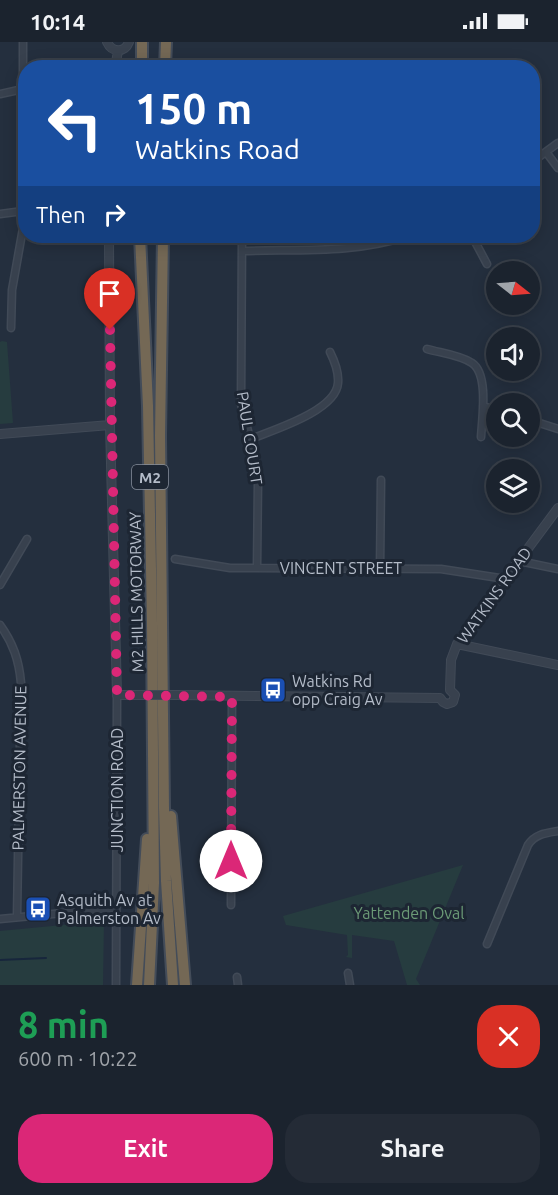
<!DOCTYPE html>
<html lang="en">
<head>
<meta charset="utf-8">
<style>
  :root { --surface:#1b232e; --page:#242b36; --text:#f1f3f6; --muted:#a0a4aa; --line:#39404a; --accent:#db2777 }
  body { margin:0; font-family:Ubuntu,sans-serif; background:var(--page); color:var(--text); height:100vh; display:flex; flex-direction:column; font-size:22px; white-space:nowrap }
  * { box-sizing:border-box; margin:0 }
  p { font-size:20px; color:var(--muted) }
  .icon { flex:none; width:33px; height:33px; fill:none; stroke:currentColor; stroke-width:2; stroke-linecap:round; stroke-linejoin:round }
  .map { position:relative; height:943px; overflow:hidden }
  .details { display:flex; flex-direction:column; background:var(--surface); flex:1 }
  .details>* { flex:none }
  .guide { position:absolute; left:18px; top:18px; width:522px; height:183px; border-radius:24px; box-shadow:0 3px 15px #0003,0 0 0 2px var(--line); background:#1a4fa0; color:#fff; overflow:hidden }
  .needle { width:39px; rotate:107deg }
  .controls { position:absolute; left:486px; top:219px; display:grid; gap:12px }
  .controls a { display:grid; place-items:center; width:54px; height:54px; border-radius:50%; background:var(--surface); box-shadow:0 3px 15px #0003,0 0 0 2px var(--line); font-size:30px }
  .pin { position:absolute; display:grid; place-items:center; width:51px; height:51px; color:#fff; margin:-62px -26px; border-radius:50% 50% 50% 0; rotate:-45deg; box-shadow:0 0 6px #0007 }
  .pin .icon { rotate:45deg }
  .me { position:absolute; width:66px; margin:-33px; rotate:0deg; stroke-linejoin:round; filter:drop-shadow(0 0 4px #0008) }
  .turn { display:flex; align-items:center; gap:21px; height:126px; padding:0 18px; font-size:27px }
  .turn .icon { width:78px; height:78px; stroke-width:2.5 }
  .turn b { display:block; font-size:42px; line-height:51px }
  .then { display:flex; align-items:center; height:57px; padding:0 18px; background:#0003; gap:12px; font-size:22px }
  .round { display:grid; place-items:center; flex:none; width:63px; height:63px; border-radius:24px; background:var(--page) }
  .overview { display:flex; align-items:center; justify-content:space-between; height:102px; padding:0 18px }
  h1 { font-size:36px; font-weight:600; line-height:45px; color:#1e9e55 }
  .cta { display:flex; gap:12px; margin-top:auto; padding:12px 18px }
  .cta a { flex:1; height:69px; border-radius:24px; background:var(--accent); color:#fff; font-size:24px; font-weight:600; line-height:69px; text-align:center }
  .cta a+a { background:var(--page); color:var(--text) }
  .status { display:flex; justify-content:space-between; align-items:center; height:42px; padding:0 30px; background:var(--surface); direction:ltr }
  .status svg { height:16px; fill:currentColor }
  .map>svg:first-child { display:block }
  .green { fill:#263c3f }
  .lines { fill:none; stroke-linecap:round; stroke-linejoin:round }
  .stream { stroke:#17263c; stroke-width:2 }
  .minor-casing { stroke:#414a57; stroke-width:9 }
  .tertiary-casing { stroke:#414a57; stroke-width:10 }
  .motorway-casing { stroke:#434c59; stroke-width:14 }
  .minor { stroke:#38414e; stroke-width:6 }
  .tertiary { stroke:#38414e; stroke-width:8 }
  .motorway { stroke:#746855; stroke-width:10 }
  .tertiary-bridge-casing { stroke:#414a57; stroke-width:10; stroke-linecap:butt }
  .tertiary-bridge { stroke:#38414e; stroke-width:8 }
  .route { stroke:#db2777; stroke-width:10; stroke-dasharray:0 18 }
  .labels { text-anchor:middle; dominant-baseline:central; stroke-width:6; stroke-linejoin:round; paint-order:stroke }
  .shield { fill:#1d2633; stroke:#878f9c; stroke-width:1.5 }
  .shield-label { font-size:15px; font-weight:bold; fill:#b4bcc9 }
  .street-label { font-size:16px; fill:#b4bcc9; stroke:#1d2633 }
  .poi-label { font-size:16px; fill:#b4bcc9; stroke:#1d2633; text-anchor:start }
  .park-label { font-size:16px; fill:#6b9a76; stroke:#1d2633 }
</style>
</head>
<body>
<div class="status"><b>10:14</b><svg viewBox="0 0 49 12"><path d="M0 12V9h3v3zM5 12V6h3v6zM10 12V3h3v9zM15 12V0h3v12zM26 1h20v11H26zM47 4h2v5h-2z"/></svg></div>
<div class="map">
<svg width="558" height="943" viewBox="0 0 558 943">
  <rect width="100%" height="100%" fill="#242f3e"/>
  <path class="green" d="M2,299L7,300L13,381L0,382V300Z
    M463,823L416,937L420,943H407L394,899L352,893V916L346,915L348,913L347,893L286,883L283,874Z
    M104,879L103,943H0V889Z"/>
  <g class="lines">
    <path class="stream" d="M0,918L46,916"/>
    <defs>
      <path id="minor" d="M0,52L23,47
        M546,110L558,126
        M532,120L558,101
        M0,172L23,169
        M242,194L241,362L256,420L258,439L257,526
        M472,194L487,222
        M242,209C296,207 355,212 407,194
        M11,286L12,248L23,186V0
        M427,307C441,311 460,313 472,321C489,332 482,377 481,395
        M483,364L496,368
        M530,378L558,387
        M251,397C273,388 336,369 338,341C339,330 335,320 330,310
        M175,517L230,526L441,527L506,537
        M519,519L558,527
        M380,527L381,438
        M0,543L27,497
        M0,583C13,601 19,618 21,641L17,875
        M231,863L232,655
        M0,877L116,866
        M487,902L528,803C535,792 546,791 558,789
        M348,931L350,943
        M237,935L238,943
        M116,943L117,653"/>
      <path id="tertiary" d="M107,0C112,11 125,11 129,0
        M115,26L118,9
        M109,194L110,383L117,653H137
        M0,392L110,383
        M457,602L558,623
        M450,648L451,618L457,602L558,466
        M177,653L440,656
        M440,656L443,660L447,662L453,660L455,653L450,648"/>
      <path id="motorway" d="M142,26V0
        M165,26L166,0
        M140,194L148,364L152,581L154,841L149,943
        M163,194L160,394L164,766L166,839L173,943
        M171,774L185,943
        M137,943L147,797"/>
    </defs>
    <use href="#minor" class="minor-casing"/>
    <use href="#tertiary" class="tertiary-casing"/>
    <use href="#motorway" class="motorway-casing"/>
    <use href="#minor" class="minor"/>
    <use href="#tertiary" class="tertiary"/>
    <use href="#motorway" class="motorway"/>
    <defs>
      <path id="tertiary-bridge" d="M137,653H177"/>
    </defs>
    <use href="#tertiary-bridge" class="tertiary-bridge-casing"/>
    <use href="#tertiary-bridge" class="tertiary-bridge"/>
  </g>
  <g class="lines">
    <path class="route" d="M110,288L117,653L232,655L231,819"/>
  </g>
  <defs>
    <symbol id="bus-square" viewBox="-11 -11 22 22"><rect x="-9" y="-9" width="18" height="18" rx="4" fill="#1a4fb4" stroke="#1d2633"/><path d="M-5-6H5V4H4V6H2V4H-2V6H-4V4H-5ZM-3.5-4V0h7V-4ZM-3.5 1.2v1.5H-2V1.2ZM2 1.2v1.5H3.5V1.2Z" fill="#fff"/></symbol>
  </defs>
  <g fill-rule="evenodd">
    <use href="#bus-square" x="258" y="633" width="30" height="30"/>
    <use href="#bus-square" x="23" y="852" width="30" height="30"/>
  </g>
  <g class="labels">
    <rect class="shield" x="132" y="423" width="36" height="24" rx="4.5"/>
    <g class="shield-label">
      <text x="150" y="435">M2</text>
    </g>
    <g class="street-label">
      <text transform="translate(250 396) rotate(81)">PAUL COURT</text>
      <text x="341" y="526">VINCENT STREET</text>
      <text transform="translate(136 550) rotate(-91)">M2 HILLS MOTORWAY</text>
      <text transform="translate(494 553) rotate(-54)">WATKINS ROAD</text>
      <text transform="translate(19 726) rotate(-89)">PALMERSTON AVENUE</text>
      <text transform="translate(117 748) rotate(-90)">JUNCTION ROAD</text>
    </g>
    <g class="poi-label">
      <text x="292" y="639">Watkins Rd<tspan x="292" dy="18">opp Craig Av</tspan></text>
      <text x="57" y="858">Asquith Av at<tspan x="57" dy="18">Palmerston Av</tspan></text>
    </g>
    <g class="park-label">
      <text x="409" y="871">Yattenden Oval</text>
    </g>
  </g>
</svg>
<div class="controls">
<a><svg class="needle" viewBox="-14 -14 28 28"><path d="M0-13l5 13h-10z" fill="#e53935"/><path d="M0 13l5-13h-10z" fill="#a0a4aa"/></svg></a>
<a><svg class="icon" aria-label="sound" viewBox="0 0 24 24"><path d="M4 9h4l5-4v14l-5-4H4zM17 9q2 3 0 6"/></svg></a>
<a><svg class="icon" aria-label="search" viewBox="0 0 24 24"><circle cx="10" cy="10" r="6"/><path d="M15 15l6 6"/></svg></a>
<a><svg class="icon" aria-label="layers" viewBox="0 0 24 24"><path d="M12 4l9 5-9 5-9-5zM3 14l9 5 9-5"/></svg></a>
</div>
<div class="pin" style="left:110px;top:288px;background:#d93025"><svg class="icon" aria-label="arrive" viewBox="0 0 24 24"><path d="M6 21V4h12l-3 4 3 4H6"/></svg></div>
<svg class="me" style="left:231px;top:819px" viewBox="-20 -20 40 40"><circle r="19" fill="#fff"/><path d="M0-13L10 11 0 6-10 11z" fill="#db2777"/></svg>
<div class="guide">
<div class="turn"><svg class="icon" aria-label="left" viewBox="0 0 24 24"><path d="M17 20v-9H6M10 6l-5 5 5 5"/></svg><div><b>150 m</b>Watkins Road</div></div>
<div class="then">Then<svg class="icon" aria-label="right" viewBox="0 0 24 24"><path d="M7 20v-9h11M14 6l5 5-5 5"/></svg></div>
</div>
</div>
<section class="details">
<div class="overview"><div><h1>8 min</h1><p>600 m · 10:22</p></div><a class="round" style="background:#d93025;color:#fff"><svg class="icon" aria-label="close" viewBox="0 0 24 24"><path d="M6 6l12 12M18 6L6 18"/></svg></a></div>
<div class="cta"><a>Exit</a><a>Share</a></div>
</section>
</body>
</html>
